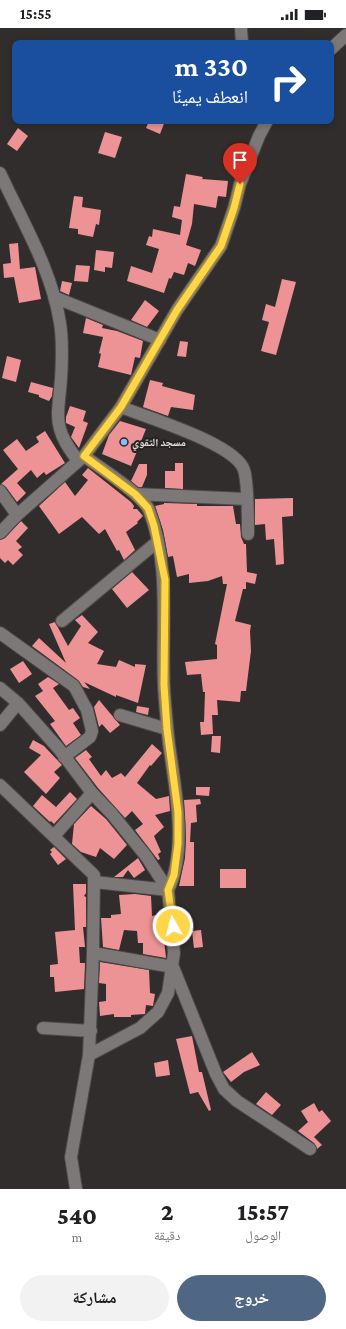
<!DOCTYPE html>
<html lang="ar">
<head>
<meta charset="utf-8">
<style>
  :root { --surface:#fff; --page:#f2f2f2; --text:#202124; --muted:#757577; --accent:#506685 }
  body { margin:0; font-family:"Crimson Pro","Noto Naskh Arabic",serif; background:var(--page); color:var(--text); direction:rtl; height:100vh; display:flex; flex-direction:column; font-size:15px; white-space:nowrap }
  * { box-sizing:border-box; margin:0 }
  p { font-size:13px; color:var(--muted) }
  .icon { flex:none; width:22px; height:22px; fill:none; stroke:currentColor; stroke-width:2; stroke-linecap:round; stroke-linejoin:round }
  .map { position:relative; height:1161px; overflow:hidden; direction:ltr }
  .sheet { display:flex; flex-direction:column; background:var(--surface); flex:1 }
  .sheet>* { flex:none }
  .guide { position:absolute; left:12px; top:12px; width:322px; height:84px; border-radius:8px; box-shadow:0 2px 6px #0003; direction:rtl; background:#1a4fa0; color:#fff; overflow:hidden }
  .pin { position:absolute; display:grid; place-items:center; width:34px; height:34px; color:#fff; margin:-41px -17px; border-radius:50% 50% 50% 0; rotate:-45deg; box-shadow:0 0 4px #0007 }
  .pin .icon { rotate:45deg }
  .me { position:absolute; width:44px; margin:-22px; rotate:353deg; stroke-linejoin:round; filter:drop-shadow(0 0 3px #0008) }
  .turn { display:flex; align-items:center; gap:14px; height:84px; padding:0 20px; font-size:18px }
  .turn .icon { width:52px; height:52px; stroke-width:2.5 }
  .turn b { display:block; font-size:28px; line-height:34px }
  .eta { display:flex; justify-content:space-evenly; align-items:center; height:68px; text-align:center }
  .eta b { font-size:24px; font-weight:800; line-height:28px }
  .action { display:flex; gap:8px; margin-top:auto; padding:8px 20px }
  .action a { flex:1; height:46px; border-radius:24px; background:var(--accent); color:#fff; font-size:16px; font-weight:800; line-height:46px; text-align:center }
  .action a+a { background:var(--page); color:var(--text) }
  .status { display:flex; justify-content:space-between; align-items:center; height:28px; padding:0 20px; background:var(--surface); direction:ltr }
  .status svg { height:11px; fill:currentColor }
  .map>svg:first-child { display:block }
  .building { fill:#ed9395 }
  .lines { fill:none; stroke-linecap:round; stroke-linejoin:round }
  .street-casing { stroke:#4d4949; stroke-width:14 }
  .secondary-casing { stroke:#4d4949; stroke-width:14 }
  .street { stroke:#7d7878; stroke-width:12 }
  .secondary { stroke:#7d7878; stroke-width:12 }
  .route-casing { stroke:#a68a30; stroke-width:10 }
  .route { stroke:#ffd54a; stroke-width:7 }
  .poi-dot { fill:#8bbafc; stroke:#282323; stroke-width:1.5 }
  .labels { text-anchor:middle; dominant-baseline:central; stroke-width:4; stroke-linejoin:round; paint-order:stroke }
  .poi-label { font-size:11px; font-weight:bold; fill:#e0dddd; stroke:#282323; text-anchor:start }
</style>
</head>
<body>
<div class="status"><b>15:55</b><svg viewBox="0 0 49 12"><path d="M0 12V9h3v3zM5 12V6h3v6zM10 12V3h3v9zM15 12V0h3v12zM26 1h20v11H26zM47 4h2v5h-2z"/></svg></div>
<div class="map">
<svg width="346" height="1161" viewBox="0 0 346 1161">
  <rect width="100%" height="100%" fill="#322d2d"/>
  <path class="building" d="M149,93H165L160,106L146,100Z
    M18,100L28,108L17,123L7,116Z
    M105,104L122,109L115,130L98,125Z
    M186,146L203,149L202,151L228,153L226,169L218,168L216,180L194,176L192,196L186,217L201,222L195,238L188,235L184,247L174,244L171,251L169,250L164,265L127,253L131,238L152,245L159,221L146,217L149,208L152,209L153,201L180,207L182,192L172,189L174,178L180,179Z
    M74,168L83,169L82,179L101,182L99,197L96,196L93,209L78,206V201L69,200Z
    M18,215L20,241L35,239L41,271L19,275L14,249L4,250L3,236L11,235L9,216Z
    M96,222L114,224L112,240L105,239V244L94,242Z
    M76,237L90,238L88,254L74,253Z
    M282,251L296,254L276,327L261,323L269,294L262,292L266,276L275,279Z
    M62,253L72,255L69,267L60,263Z
    M145,272L159,283L147,299L131,292Z
    M86,290L103,297L102,300L117,303L143,313L140,330L135,329L131,347L98,339L101,326L99,325L103,309L83,305Z
    M180,313L188,314L186,329L177,328Z
    M7,328L21,332L16,354L2,350Z
    M150,352L163,355L162,358L195,367L193,382L171,379L168,388L143,379Z
    M31,354L53,360L52,368L49,373L39,369V367L28,364Z
    M70,378L86,383L83,393L88,395L79,420L71,409L75,399L66,395V389Z
    M120,393L146,401L131,438L102,426L109,407Z
    M45,403L65,435L46,447L44,444L37,450L31,442L17,455L26,465L17,474L6,459L1,456L18,441L3,422L17,411L26,423L39,414L36,409Z
    M175,435H183V461L165,460V443H175Z
    M139,436H147V447L142,459H138L131,453Z
    M88,440L131,474L134,478L133,481H137L143,488L137,494L138,495L126,504L135,522L124,532L119,522L117,523L105,501L99,506L82,489L59,506L39,478L65,454L75,468L88,452L82,447Z
    M293,470V488L282,489L284,536L276,537L274,511L266,512L265,496L255,497V471Z
    M164,475L197,476V478H233L236,496H240L241,509L244,516H246L247,544L257,546L255,556L246,554V561H243L235,593L251,597L250,603L251,623L246,663H241L240,674L217,672L218,687H212L213,706L201,707L200,694H204L205,664H203L201,646L187,647L185,634L217,631V617L215,616L227,556H223L222,548L208,553L189,555V546L177,549L173,528L168,529L163,502L155,478L164,476Z
    M21,493L28,500L16,513L22,519L18,522L23,527L13,537L8,532L5,535L0,530V512L5,510Z
    M132,544L149,562L127,580L112,561Z
    M82,587L98,604L88,615L104,623L97,636L116,639L119,632L135,639V636L146,637L138,675L116,667V669L84,654L90,661L83,659L78,652L32,618L39,610L66,635L49,596L55,594L68,618L81,598L75,592Z
    M23,633L32,646L19,655L10,641Z
    M48,649L59,656L53,660L69,682L73,680L80,690L73,695L81,707L66,718L50,696L55,693L35,668L43,663L38,656Z
    M99,672L120,697L110,705L102,696L99,699L94,679Z
    M137,678L149,680L148,687L136,684Z
    M212,708H221L220,725L211,724Z
    M33,712L44,718L62,737L54,744L60,750L46,766L24,744L41,727L29,720Z
    M152,716L162,725L151,738L150,737L137,755L156,771L169,768L170,783L155,787L164,799L154,808L161,824L158,826L160,831L158,832L135,802L143,796L132,783L125,790L98,760L75,730L86,722L92,729L89,731L101,748L106,742L112,750L121,745L125,749Z
    M196,759H210L209,768L196,767Z
    M70,764L77,771L54,796L51,793L50,794L33,778L42,767L56,779Z
    M200,771L201,776L196,777L197,794L191,795L190,814H194V858H179L185,830L186,810L184,772Z
    M91,778L106,791L127,817L114,831L100,820L96,829L81,824L72,816L74,796Z
    M54,819L66,831L58,837L50,826L52,824L50,822Z
    M138,830L145,842L134,850L128,842L123,849H114Z
    M220,841H246V860H220Z
    M73,856H86V865L84,868L86,869V899H83L85,919H79L80,935H85L84,961L55,964L54,949H50V937L58,936L55,904L75,902Z
    M135,866L151,868L152,888L156,887L157,903H163L166,930L143,926V915H138L137,903L124,902L119,922L103,919L101,890H111V887L121,886L119,867Z
    M201,902L203,919L194,920L192,903Z
    M100,934L149,942L150,965L155,966L153,978L146,977L145,986L131,987V989H114V986L100,988L99,974L106,973V956L99,955Z
    M192,1008L199,1044H202L211,1082L209,1083L198,1064L190,1066L176,1011Z
    M252,1024L260,1037L244,1044L231,1054L223,1044Z
    M168,1032L170,1047L156,1049L154,1035Z
    M266,1064L281,1077L272,1087L256,1076Z
    M314,1075L319,1084L322,1082L331,1093L314,1109L322,1117L317,1121L314,1115L298,1103L308,1094L301,1083Z"/>
  <g class="lines">
    <defs>
      <path id="street" d="M241,0L242,15
        M0,145C22,193 52,242 60,295C63,312 62,344 60,362C59,375 56,388 60,401C63,413 71,423 78,433
        M54,269L160,312
        M121,379C148,390 236,416 244,442C248,455 248,490 248,506
        M84,428C99,439 142,466 149,482C171,539 161,599 164,659C165,678 167,697 169,716C175,759 188,822 168,862L95,854
        M0,463L17,487
        M135,466L246,471
        M62,593L157,514
        M0,605L74,658L87,682L92,703L90,709L64,729
        M0,660L18,675L59,721L92,765L112,786L146,828L168,862L174,925L168,965L158,984L140,1000L89,1027
        M120,687L167,701
        M0,697L18,675
        M0,757L94,847L93,925L89,1027L71,1129L76,1161
        M54,808L92,765
        M93,925L173,939L216,1046L224,1061L237,1073L310,1121
        M43,1000L91,1003"/>
      <path id="secondary" d="M331,21L346,7
        M0,505L17,487L84,428L121,379L177,282L221,218L234,180L240,156L259,108L267,93"/>
    </defs>
    <use href="#street" class="street-casing"/>
    <use href="#secondary" class="secondary-casing"/>
    <use href="#street" class="street"/>
    <use href="#secondary" class="secondary"/>
  </g>
  <g class="lines">
    <defs>
      <path id="route" d="M173,898L168,862L174,847L178,816V784L167,701L164,657L165,552L154,498L148,480L135,466L84,428L121,379L177,282L221,218L234,180L240,156"/>
    </defs>
    <use href="#route" class="route-casing"/>
    <use href="#route" class="route"/>
  </g>
  <circle class="poi-dot" cx="124" cy="414" r="4"/>
  <g class="labels">
    <g class="poi-label">
      <text x="132" y="414">مسجد التقوي</text>
    </g>
  </g>
</svg>
<div class="pin" style="left:240px;top:156px;background:#d93025"><svg class="icon" aria-label="arrive" viewBox="0 0 24 24"><path d="M6 21V4h12l-3 4 3 4H6"/></svg></div>
<svg class="me" style="left:173px;top:898px" viewBox="-20 -20 40 40"><circle r="17" fill="#ffd54a" stroke="#fff" stroke-width="3"/><path d="M0-11L8 9 0 5-8 9z" fill="#fff"/></svg>
<div class="guide">
<div class="turn"><svg class="icon" aria-label="right" viewBox="0 0 24 24"><path d="M7 20v-9h11M14 6l5 5-5 5"/></svg><div><b>330 m</b>انعطف يمينًا</div></div>
</div>
</div>
<section class="sheet">
<div class="eta">
<div><b>15:57</b><p>الوصول</p></div>
<div><b>2</b><p>دقيقة</p></div>
<div><b>540</b><p>m</p></div>
</div>
<div class="action"><a>خروج</a><a>مشاركة</a></div>
</section>
</body>
</html>
